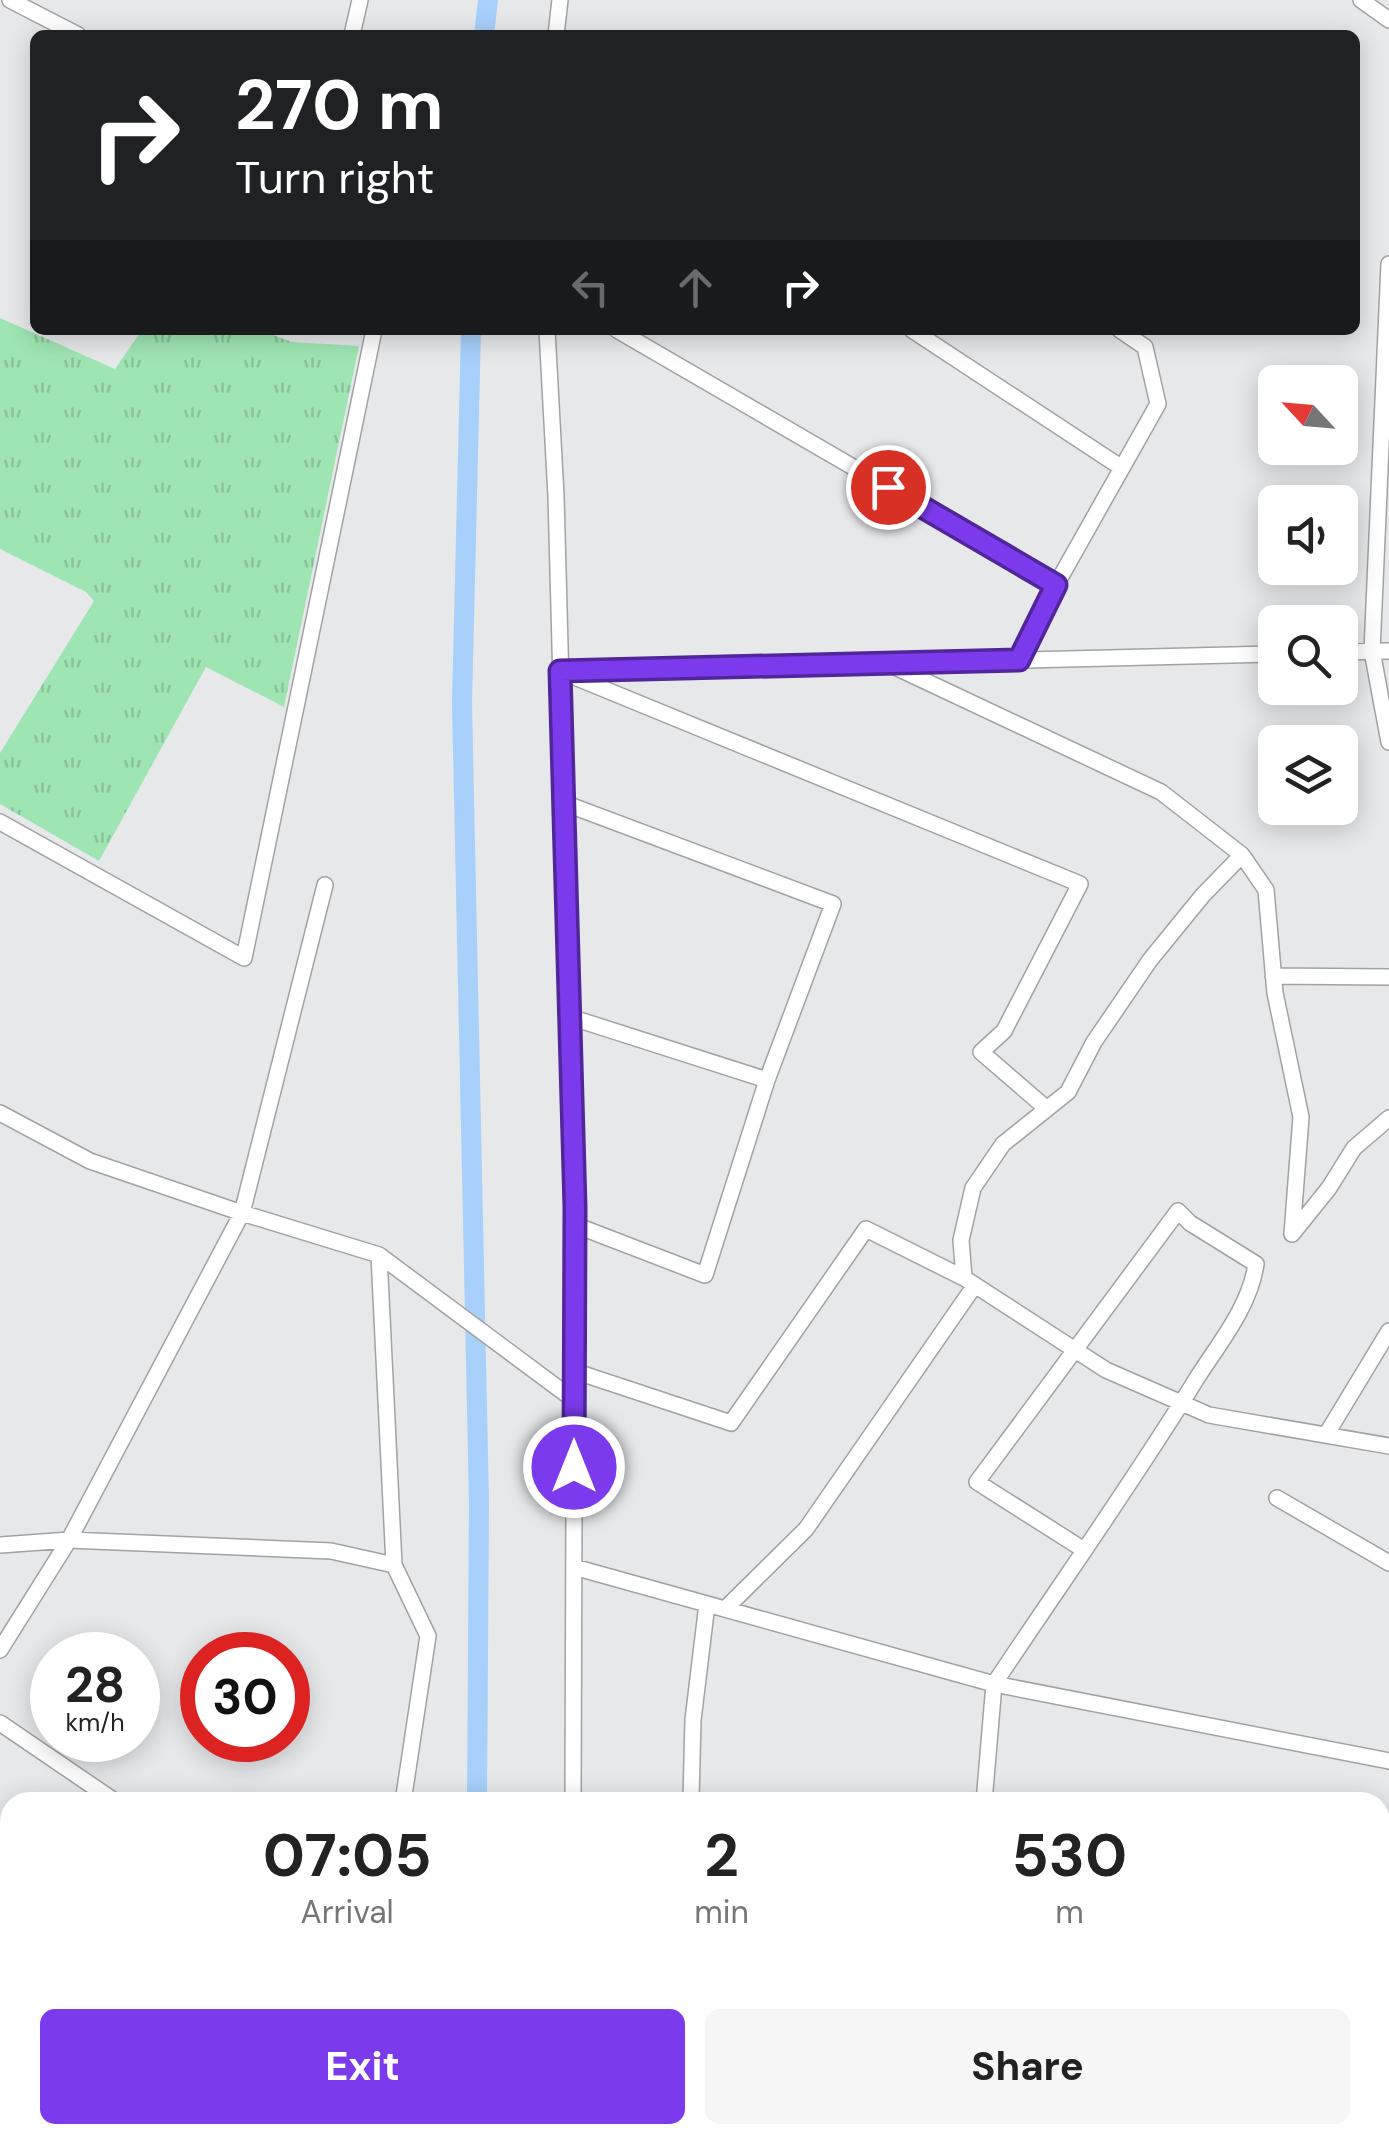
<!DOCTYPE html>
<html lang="en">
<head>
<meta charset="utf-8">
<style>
  :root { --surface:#fff; --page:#f6f6f6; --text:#222; --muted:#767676; --accent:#7c3aed }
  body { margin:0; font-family:"DM Sans",sans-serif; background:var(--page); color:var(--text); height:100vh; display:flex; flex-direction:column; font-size:38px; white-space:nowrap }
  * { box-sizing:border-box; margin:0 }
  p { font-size:32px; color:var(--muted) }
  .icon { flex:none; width:55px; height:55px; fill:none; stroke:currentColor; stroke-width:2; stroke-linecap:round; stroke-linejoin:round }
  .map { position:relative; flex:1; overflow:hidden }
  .sheet { position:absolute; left:0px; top:1792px; width:1390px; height:352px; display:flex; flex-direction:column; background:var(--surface); border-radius:30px 30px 0 0; box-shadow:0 5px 25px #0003 }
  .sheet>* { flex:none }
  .guide { position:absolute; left:30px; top:30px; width:1330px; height:305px; border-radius:15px; box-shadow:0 5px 25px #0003; background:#202124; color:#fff; overflow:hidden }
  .needle { width:65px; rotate:296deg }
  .tools { position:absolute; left:1258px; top:365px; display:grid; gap:20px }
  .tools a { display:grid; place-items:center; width:100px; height:100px; border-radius:15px; background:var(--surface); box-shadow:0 5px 25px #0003; font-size:50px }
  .speed { position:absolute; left:30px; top:1632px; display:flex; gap:20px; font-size:50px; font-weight:700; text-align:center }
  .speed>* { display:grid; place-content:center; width:130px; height:130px; border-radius:50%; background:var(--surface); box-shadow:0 5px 25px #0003; line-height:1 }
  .speed small { font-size:25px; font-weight:400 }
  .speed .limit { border:15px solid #d22; background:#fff; color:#111 }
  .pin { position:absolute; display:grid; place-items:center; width:85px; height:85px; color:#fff; margin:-42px; border:5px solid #fff; border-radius:50%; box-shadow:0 2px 10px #0007 }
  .me { position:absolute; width:110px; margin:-55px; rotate:0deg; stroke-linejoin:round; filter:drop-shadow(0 0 8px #0008) }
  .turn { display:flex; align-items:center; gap:35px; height:210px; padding:0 40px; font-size:45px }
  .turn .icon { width:130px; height:130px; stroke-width:2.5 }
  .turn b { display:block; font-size:70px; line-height:85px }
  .lanes { display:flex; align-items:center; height:95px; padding:0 40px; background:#0003; justify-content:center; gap:50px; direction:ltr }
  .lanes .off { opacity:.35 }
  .eta { display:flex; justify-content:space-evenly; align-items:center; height:170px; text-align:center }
  .eta b { font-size:60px; font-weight:700; line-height:70px }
  .primary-button { display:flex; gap:20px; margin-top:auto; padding:20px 40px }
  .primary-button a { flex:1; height:115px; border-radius:15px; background:var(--accent); color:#fff; font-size:40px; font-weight:700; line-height:115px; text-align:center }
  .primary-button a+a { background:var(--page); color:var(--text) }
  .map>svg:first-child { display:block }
  .grass { fill:url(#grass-tufts) }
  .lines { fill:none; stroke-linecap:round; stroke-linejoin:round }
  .canal { stroke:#a7d0fa; stroke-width:20 }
  .street-casing { stroke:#a1a2a4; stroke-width:18 }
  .street { stroke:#fff; stroke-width:15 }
  .route-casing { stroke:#51269a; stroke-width:25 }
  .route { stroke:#7c3aed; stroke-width:18 }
</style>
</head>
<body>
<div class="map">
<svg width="1389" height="2144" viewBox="0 0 1389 2144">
  <defs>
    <pattern id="grass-tufts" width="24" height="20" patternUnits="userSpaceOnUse" patternTransform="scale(2.5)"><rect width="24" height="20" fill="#9fe5b3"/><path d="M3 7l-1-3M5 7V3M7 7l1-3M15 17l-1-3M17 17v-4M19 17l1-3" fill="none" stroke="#88c499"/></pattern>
  </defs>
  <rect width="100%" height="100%" fill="#e7e8ea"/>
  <path class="grass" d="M0,318L115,369L142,330H260L292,342L359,346L284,707L206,667L99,861L0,804V753L94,601L86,592L0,549Z"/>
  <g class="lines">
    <path class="canal" d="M484,35L488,0
      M471,330L462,703L479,1503L477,1802
      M461,2144V2135"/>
    <defs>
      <path id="street" d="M10,0L78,35
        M1361,0L1389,20
        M352,35L360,0
        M556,35L560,0
        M1389,264L1372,651L1389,742
        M547,330L556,496L575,1207L573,1802
        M617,330L1056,585L1158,404L1145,347L1120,330
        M912,330L1122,468
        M1340,652L1389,651
        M1019,660L1056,585
        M891,665L1161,792L1242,855
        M560,671L1080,884L1004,1031L981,1052L1047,1109
        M569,671L1275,654
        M564,803L833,904L767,1080L570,1017
        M0,822L244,958L374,330
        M1273,976L1389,977
        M0,1113L90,1161L242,1213L379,1255L394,1565L428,1636L403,1802
        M1389,1118L1354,1148L1329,1188L1292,1234L1301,1117L1275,993L1266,890L1242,855L1203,895L1150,960L1094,1042L1068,1092L1003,1144L973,1188L961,1240L964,1278L1106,1370L1209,1415L1389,1446
        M575,1225L705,1275L767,1080
        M379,1255L574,1400
        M574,1371L731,1423L866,1229L964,1278
        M1326,1435L1389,1331
        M1277,1498L1389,1563
        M0,1545L69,1540L242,1213L325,885
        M1084,1550L977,1482L1178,1211L1190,1223L1256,1264C1250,1306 1220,1342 1197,1378C1133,1482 1062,1582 994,1684L1389,1761
        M574,1567L994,1684L984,1802
        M725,1609L806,1529L975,1285
        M0,1650L69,1540L331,1551L394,1565
        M0,1723L116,1802
        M691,1799L693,1720L707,1604
        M0,1886L10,1893
        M1364,2135L1376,2144
        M157,2144L164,2135
        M379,2144L380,2135
        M568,2144L570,2135
        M696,2144L701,2135
        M847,2144L852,2135
        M1215,2144L1222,2135"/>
    </defs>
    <use href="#street" class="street-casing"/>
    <use href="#street" class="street"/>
  </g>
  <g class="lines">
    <defs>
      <path id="route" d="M574,1467L575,1207L560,671L1019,660L1056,585L888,487"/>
    </defs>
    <use href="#route" class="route-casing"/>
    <use href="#route" class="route"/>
  </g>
</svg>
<div class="tools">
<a><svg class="needle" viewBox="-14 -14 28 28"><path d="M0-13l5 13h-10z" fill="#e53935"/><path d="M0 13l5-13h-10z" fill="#767676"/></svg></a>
<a><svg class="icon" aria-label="sound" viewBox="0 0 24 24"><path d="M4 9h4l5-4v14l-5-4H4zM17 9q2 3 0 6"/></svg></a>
<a><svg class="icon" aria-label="search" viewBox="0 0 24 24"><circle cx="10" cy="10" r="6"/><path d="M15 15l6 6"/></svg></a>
<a><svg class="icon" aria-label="layers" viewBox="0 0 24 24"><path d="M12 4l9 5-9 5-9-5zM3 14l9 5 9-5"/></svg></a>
</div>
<div class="speed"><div>28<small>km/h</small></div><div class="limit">30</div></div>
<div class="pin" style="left:888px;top:487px;background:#d93025"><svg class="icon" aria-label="arrive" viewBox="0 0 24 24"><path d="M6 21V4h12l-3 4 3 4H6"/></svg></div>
<svg class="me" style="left:574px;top:1467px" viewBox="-20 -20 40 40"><circle r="17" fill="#7c3aed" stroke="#fff" stroke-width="3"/><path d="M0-11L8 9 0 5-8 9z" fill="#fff"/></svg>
<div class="guide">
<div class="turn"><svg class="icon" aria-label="right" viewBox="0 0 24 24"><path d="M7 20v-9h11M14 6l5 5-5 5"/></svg><div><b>270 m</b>Turn right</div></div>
<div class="lanes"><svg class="icon off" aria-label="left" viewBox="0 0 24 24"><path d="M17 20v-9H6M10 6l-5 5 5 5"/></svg><svg class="icon off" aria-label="ahead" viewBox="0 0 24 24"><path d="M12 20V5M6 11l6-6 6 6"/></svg><svg class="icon" aria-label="right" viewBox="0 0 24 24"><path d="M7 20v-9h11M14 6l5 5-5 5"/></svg></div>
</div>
<section class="sheet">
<div class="eta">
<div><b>07:05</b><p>Arrival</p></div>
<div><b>2</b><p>min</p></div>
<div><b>530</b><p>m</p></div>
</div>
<div class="primary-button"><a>Exit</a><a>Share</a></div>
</section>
</div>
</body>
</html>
